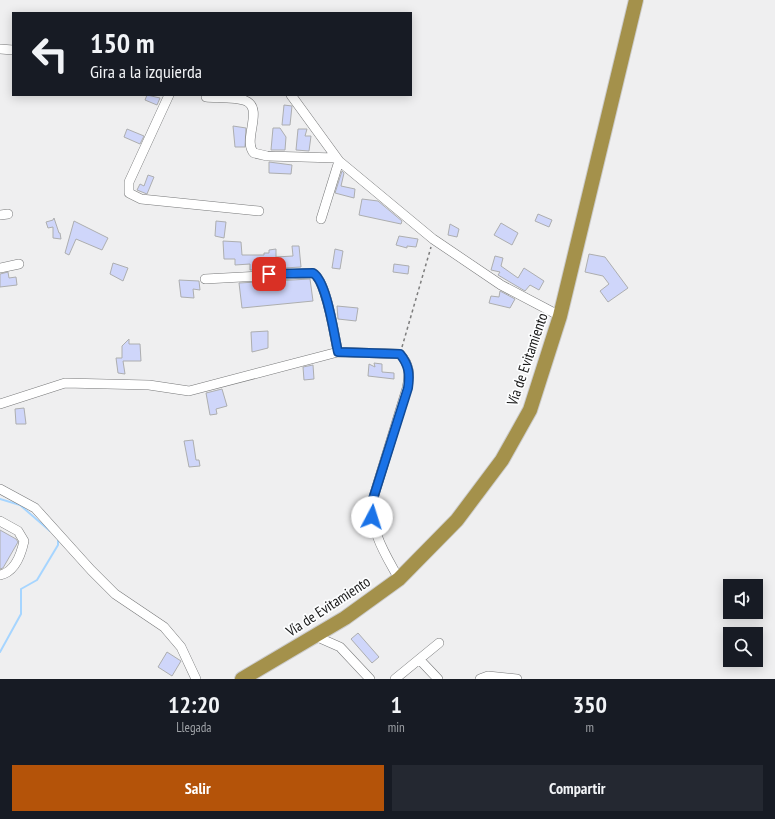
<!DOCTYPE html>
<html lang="es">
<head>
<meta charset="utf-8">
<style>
  :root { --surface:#171b24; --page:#242831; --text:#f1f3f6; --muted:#9ea1a6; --accent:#b45309 }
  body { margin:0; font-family:"PT Sans Narrow",sans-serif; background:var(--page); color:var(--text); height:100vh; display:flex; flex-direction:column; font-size:15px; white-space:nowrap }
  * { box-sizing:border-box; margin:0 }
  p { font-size:13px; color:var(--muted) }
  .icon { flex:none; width:22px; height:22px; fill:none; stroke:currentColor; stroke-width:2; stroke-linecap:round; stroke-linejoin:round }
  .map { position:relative; height:679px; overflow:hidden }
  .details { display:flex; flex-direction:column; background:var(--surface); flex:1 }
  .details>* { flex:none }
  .banner { position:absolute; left:12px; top:12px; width:400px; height:84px; border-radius:0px; box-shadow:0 2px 10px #0003; background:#171b24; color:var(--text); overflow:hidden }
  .buttons { position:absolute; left:723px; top:579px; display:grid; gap:8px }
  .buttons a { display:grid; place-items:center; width:40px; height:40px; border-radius:0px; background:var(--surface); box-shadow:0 2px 10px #0003; font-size:20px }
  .pin { position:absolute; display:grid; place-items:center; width:34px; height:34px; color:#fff; margin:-17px; border-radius:8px; box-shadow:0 2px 6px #0006 }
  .me { position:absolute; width:44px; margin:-22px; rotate:5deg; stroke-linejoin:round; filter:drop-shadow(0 0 3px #0008) }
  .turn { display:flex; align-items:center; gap:14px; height:84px; padding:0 12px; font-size:18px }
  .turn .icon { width:52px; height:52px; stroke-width:2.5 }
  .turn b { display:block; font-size:28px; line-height:34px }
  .eta { display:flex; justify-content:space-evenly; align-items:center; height:68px; text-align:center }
  .eta b { font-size:24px; font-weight:700; line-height:28px }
  .action { display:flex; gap:8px; margin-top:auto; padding:8px 12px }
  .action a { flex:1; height:46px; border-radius:0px; background:var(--accent); color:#fff; font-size:16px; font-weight:700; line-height:46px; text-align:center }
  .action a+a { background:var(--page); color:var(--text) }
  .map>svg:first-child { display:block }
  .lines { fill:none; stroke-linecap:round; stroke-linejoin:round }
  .stream { stroke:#a6d5ff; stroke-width:2 }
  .building { fill:#cfd6fa; stroke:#adaeaf }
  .minor-casing { stroke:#777879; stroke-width:10 }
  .highway-casing { stroke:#ccc; stroke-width:16 }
  .path { stroke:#7d7d7d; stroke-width:1.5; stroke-dasharray:3 3; stroke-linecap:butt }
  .minor { stroke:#fff; stroke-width:9 }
  .highway { stroke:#a4914b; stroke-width:14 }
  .route-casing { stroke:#114b97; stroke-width:10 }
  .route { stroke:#1a73e8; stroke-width:7 }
  .labels { text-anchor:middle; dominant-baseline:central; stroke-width:3.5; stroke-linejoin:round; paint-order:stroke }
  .street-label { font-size:15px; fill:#171717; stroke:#fcfdfe }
</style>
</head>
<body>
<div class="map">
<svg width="775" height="679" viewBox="0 0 775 679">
  <rect width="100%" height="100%" fill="#efeff0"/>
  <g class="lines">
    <path class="stream" d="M0,499L20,505L50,531
      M0,652L21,614V589L37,580L58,545V538"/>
  </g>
  <path class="building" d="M147,95L160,98L157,105L145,100Z
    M284,105L292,106L290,125H282Z
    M233,126L246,128L245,147H235Z
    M273,128H280L286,137L285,150H271Z
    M127,129L144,136L140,144L124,137Z
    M298,129H307L305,136H311L309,151L296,150Z
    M269,162L292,165L291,174L269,173Z
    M342,171L344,173L341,186L355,189L354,198L335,193Z
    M148,175L154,177L147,194L137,190L140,184L144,186Z
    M362,199L378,201L402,221L401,224L359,215Z
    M538,214L552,220L549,227L535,221Z
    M54,218L59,233H60L61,239L53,238V227L48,228L46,222L53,220Z
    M74,221L108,238L102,250L76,239L69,255L65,253Z
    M216,221L226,222L224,238L215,236Z
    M501,223L518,233L512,245L494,235Z
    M450,224L459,229L457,237L448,235Z
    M399,236L418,239L416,247L407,246V248L396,245Z
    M223,241L241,242L242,255H264V253H269V250L276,249V257L293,256L292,246H299L301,267L250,270V264L235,265V259H224Z
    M335,249L343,251L340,269L332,268Z
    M589,254L605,257L628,288L608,302L600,291L609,284L603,276L585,272Z
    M495,256L503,258L501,266L518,278L524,268L544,281L539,290L530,285L525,291L498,275L500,272L491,270Z
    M113,263L128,268L123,281L110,274Z
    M394,264L409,266L408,274L393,272Z
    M8,272L9,278L16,277L17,285L0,287V274Z
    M310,279L313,301L242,308L239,283Z
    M179,280L199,281L200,290L193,289L194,298L181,297Z
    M500,291L515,299L510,308L489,303L491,296L499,297Z
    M337,306L358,308L356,321L338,319Z
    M268,331V348L252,352L251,332Z
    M129,339V344H140L141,361H123L125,374L118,373L116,358H122V346Z
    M374,363L382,364V372L394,373V379L368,376L369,364L375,367Z
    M313,365L314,379L304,380L303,367Z
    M222,389L227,406L216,409L217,414L210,415L206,393Z
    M24,408L26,424H16L15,409Z
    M193,440L196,460H199L200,466L189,467L184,441Z
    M0,530L16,539L18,542L3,568L0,569Z
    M358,633L379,657L372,663L351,639Z
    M167,652L181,661L172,676L158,667Z"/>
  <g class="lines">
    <defs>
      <path id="minor" d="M0,49L13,50
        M169,95L129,182V193L141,199L259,211
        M291,95L339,161L433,239L501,285L560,316
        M206,97C216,98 237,97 246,101C264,109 242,141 254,153L267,156L336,158
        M0,215L8,214
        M321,219L339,161
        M0,268L19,264
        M205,279L313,273C327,281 334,335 338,352
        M0,404L65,383L149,385L189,391L338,352L400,354C410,365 410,374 407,388L373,499C371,534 383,550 399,579
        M0,489L35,508L91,570L115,594L164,627L181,647L196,679
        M0,521L18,531L24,541C21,555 15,572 0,575
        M315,636L340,647L370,679
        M420,660L438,679
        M395,679L439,643
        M480,679L488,676L517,679"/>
      <path id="highway" d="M242,679L345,618L399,579L457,520L502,460L530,410L560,316L636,0"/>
    </defs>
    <use href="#minor" class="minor-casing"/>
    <use href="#highway" class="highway-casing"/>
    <path class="path" d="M402,347L431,247"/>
    <use href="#minor" class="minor"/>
    <use href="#highway" class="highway"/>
  </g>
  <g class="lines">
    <defs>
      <path id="route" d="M269,274L313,273C327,281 334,335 338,352L400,354C409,365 410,374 408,388L373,499L372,517"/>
    </defs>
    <use href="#route" class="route-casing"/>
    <use href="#route" class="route"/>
  </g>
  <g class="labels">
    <g class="street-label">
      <text transform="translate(527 359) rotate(-71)">Vía de Evitamiento</text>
      <text transform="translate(328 606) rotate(-33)">Vía de Evitamiento</text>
    </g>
  </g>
</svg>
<div class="buttons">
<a><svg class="icon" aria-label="sound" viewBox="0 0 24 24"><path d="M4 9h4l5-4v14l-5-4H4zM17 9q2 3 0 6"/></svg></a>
<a><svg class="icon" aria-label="search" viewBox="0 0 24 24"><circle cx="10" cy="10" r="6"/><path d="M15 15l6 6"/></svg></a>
</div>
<div class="pin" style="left:269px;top:274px;background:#d93025"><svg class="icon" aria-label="arrive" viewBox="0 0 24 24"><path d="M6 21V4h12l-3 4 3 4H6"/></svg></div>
<svg class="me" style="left:372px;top:517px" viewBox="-20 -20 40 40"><circle r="19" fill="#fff"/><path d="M0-13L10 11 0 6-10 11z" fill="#1a73e8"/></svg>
<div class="banner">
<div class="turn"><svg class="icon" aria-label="left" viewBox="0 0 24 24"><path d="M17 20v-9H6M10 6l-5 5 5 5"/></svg><div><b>150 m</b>Gira a la izquierda</div></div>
</div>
</div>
<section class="details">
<div class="eta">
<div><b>12:20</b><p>Llegada</p></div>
<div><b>1</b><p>min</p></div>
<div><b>350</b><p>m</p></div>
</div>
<div class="action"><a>Salir</a><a>Compartir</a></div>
</section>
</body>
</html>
